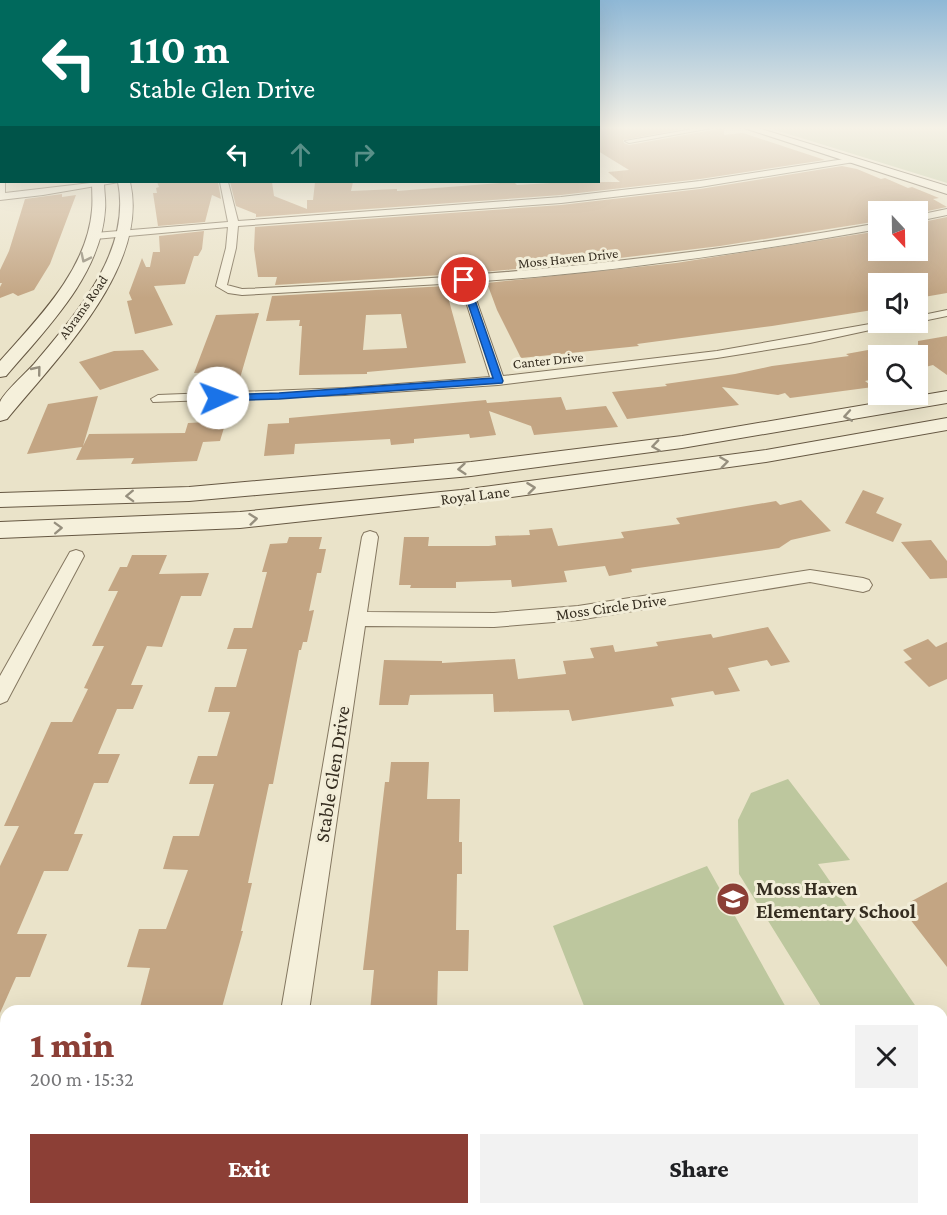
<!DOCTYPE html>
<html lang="en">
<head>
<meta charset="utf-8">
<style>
  :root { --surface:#fff; --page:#f2f2f2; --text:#202124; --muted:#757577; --accent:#8c3f36 }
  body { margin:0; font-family:"Crimson Pro",serif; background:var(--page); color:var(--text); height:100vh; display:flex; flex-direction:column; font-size:22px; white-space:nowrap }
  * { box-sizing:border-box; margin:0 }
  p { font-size:20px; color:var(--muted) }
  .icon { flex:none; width:33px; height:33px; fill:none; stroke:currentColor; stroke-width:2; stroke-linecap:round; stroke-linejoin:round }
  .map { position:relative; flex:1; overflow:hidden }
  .drawer { position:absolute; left:0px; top:1005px; width:948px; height:210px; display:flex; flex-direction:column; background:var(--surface); border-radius:18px 18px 0 0; box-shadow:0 6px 24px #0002 }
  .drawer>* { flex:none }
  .hud { position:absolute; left:0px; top:0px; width:600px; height:183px; box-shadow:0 6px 24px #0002; background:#00695c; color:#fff; overflow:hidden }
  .needle { width:39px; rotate:158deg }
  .buttons { position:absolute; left:868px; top:201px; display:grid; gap:12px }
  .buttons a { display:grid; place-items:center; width:60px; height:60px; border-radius:0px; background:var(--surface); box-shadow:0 6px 24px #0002; font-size:30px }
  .pin { position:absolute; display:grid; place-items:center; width:51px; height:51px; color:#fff; margin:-26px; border:3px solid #fff; border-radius:50%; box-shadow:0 2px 6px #0007 }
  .me { position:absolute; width:66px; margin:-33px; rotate:88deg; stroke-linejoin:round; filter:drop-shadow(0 0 4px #0008) }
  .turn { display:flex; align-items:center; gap:21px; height:126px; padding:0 30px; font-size:27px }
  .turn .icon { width:78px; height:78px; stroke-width:2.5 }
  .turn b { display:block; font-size:42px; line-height:51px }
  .lanes { display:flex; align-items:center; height:57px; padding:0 30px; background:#0003; justify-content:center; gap:30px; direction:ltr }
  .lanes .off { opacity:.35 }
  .round { display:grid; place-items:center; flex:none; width:63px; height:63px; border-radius:0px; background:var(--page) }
  .head { display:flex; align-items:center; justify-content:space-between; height:102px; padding:0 30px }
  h1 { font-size:36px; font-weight:800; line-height:45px; color:var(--accent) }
  .primary-button { display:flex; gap:12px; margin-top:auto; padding:12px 30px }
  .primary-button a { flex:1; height:69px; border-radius:0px; background:var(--accent); color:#fff; font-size:24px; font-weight:800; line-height:69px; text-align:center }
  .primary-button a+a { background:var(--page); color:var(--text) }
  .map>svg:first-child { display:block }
  .green { fill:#bdc79e }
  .building { fill:#c3a583; fill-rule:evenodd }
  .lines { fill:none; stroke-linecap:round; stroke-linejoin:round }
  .street-casing { stroke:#847760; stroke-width:2 }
  .secondary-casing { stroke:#665843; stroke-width:2 }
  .street { fill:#f5f0db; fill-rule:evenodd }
  .secondary { fill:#f5f0db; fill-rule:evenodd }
  .oneway { stroke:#968f7e }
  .route { fill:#1a73e8; stroke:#114b97; stroke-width:1.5 }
  .labels { text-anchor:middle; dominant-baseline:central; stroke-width:6; stroke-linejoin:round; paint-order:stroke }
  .far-street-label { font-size:14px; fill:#362e21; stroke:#f2edd8 }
  .street-label { font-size:16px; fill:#362e21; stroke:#f2edd8 }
  .near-street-label { font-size:20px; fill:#362e21; stroke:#f2edd8 }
  .near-poi-label { font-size:20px; font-weight:bold; fill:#362e21; stroke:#f2edd8; text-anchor:start }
</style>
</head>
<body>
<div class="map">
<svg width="947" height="1215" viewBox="0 0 947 1215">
  <rect width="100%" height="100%" fill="#eae3c9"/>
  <path class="green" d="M769,128H947V183Z
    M788,779L850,860L818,864L919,1011H824L739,874L738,820L751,793Z
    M707,866L788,1011H586L553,926Z
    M947,1031V1105L942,1098V1034Z
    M664,1209H900L903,1215H666Z"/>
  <path class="building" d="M598,128H688L623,140L624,143L629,145L724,128V135L743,133L825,160L700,179L561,195L256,217V214L236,206L230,182H272L274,196L307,209V200H313L315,182H353L351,191L397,189V191L514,182L517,185L568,182H620L608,172L629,170L598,151Z
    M842,166L857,169L881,179L885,178L908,188L912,187L939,198L933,199L947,207L918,213L879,212V221L720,246L561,265L483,272L481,266L441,269L442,275L275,285L277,277H258L254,249L255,227L561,205L700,189Z
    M157,182H218L221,199L212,195L205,222L158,226L153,193H157L156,188L159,187Z
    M62,194V197L76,195L50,264L34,290L18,296L13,293L0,298V287L2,283H0V270L9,251L25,199Z
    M947,217V293L918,298V283L879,284V309L772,326L637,344L639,346L521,358L497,310L487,283L676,263L879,231V250H918V223Z
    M204,231L202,249L198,256H194L185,284L154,286L173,325L135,334L127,301L132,300L129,293L142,258L146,267H150L153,252H160L159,236Z
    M445,286L466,363L367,372V374L299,375L302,326H299L300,320L266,321L272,296ZM401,314L407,348L363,350L366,315Z
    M259,313L240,378H220L222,372L194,373L216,315Z
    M947,336V375L933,365L918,369V341Z
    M879,348V378L865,381L873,387L790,398L785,393L778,395L722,387L739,405L627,419L612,392L667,386L665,384L735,374L772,366L849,356L846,354Z
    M143,350L159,370L100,390L79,362L114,351Z
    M98,396L83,446L89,434L185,433L188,423L226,421L220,441L203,442L197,461L131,464L134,458L76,460L82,447L27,454L48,404Z
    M561,397L566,410L606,406L618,427L534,435L531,426L489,411L496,435L470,438L469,434L414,439V443L391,445L390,439L295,444L294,454L264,456L268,424L289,423V418L486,400L487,403Z
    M863,490L884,498L876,513L902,524L893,542L845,523Z
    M801,500L831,531L791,540L779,548L631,569L632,572L609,576L605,566L564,571L567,582L512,587L511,580L456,582V588H410L411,585H399L404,537H429L428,546H489L496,545L495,536L530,535L529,530L552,528L558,546L624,538L621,532L680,524L676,518L776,501L780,505Z
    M289,537H322L319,549H326L321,573H317L309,611L314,610L307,642H303L301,650H299L273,784H269L248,883H252L241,931H243L221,1011H139L150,968L127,967L139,929H166L188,870L163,869L173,836H199L214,784H189L198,756H217L230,712H208L215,687H236L247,649H227L234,628H252L267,572H262L270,544L287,543Z
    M931,540L947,561V578L930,579L901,542Z
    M132,555H167L159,574L209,573L201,596H181L162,647L147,646L131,685H143L133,709H117L98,754H120L108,783H94L74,834H83L68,871H44L17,934H47L30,977H16L0,1013V866L19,826H4L51,722H72L88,689L84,688L104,646H92L118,591H108L120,567H127Z
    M768,627L790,662L771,666L767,660L728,668L740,691L715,695L713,691L671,698L674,706L572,721L569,710L494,712L493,694L410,695L408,705H379L384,660L442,661V663L515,659L518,679L566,674L563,661L594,658L590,648L613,645L615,652L658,646L656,642L711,634L713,638Z
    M928,639L936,647L947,642V679L929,687L904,662L912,659L903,650Z
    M391,762H429L427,799H460L459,842H462V874H457L456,930H469L468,971H438L437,1011H370L374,970H363L385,782H389Z
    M947,882V967L906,914L915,908L910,902Z"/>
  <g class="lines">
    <defs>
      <path id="street" d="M698,128H712L629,143L625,141Z
        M851,158L855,160L854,162L700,187L561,203L238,226L236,248L227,285L242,289C456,280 668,261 879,223V229C744,253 607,273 470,282L503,376L717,351L881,322H907L810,343L717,358L498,385L345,395L153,402L151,399L158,395L345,388L490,377L460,283L242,295L228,293L216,286L226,248L228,227L95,239L90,236L95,233L228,222L220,182H228L238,221L561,197L700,181Z
        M0,171L2,182H5V193L99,182H119L43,195L0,200Z
        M947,209V215L918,221V215Z
        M947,310V316L918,322V316Z
        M370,531L376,533L378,537L367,612L494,613L578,606L810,570L863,578L869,580L872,585L869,590L863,592L810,582L578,620L494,627L365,626L309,1011H281L362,537L364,533Z
        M76,550L82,552L84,556L7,701L0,704V676L70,552Z
        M248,1209H280V1215H248Z"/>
      <path id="secondary" d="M744,128H758L947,186V194Z
        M92,182H104C104,191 106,201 105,210C101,275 46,329 6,376L0,377V361C38,318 87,270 92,210C93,201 92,191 92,182Z
        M118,182H130C150,267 56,359 7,419L0,421C0,416 0,407 0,402C5,391 25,374 34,364C75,315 132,252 118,182Z
        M947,391V403L682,448L471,476L189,501L0,507V493L189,487L471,462L682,436Z
        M947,418V430L766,462L461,504L240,528L0,538V522L240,512L461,490L766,450Z"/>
    </defs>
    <use href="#street" class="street-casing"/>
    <use href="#secondary" class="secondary-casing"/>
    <use href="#street" class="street"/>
    <use href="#secondary" class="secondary"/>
  </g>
  <defs><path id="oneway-chevron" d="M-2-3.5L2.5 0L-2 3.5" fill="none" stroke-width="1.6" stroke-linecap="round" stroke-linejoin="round" transform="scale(1.5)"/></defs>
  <g class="oneway">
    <use href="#oneway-chevron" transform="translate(85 258) rotate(116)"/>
    <use href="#oneway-chevron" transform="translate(37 370) rotate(-51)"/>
    <use href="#oneway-chevron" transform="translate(848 416) rotate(170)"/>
    <use href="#oneway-chevron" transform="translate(656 446) rotate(172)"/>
    <use href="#oneway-chevron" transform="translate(724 462) rotate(-8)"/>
    <use href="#oneway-chevron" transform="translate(462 469) rotate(175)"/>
    <use href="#oneway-chevron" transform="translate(531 488) rotate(-7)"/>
    <use href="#oneway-chevron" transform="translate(130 496) rotate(178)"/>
    <use href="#oneway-chevron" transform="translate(253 519) rotate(-6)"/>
    <use href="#oneway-chevron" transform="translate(58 528) rotate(-2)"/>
  </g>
  <linearGradient id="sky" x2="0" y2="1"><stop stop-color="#8fb8d6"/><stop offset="0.43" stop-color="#f6f2e7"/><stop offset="1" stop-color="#f6f2e7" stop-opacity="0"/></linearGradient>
  <rect width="947" height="298" fill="url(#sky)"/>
  <path class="route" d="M464,278L468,280L503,381L502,383L279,399L218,401L213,398L218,395L279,393L493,378L460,280Z"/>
  <defs>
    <symbol id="school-disc" viewBox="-11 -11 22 22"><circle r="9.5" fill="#8c3f36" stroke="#f2edd8"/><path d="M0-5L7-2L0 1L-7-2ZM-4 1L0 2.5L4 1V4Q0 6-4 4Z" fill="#fff"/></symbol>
  </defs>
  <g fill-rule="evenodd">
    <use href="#school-disc" x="714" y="880" width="38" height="38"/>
  </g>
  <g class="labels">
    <g class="far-street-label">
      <text transform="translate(568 258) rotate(-6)">Moss Haven Drive</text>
      <text transform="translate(83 307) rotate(-55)">Abrams Road</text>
      <text transform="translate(548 360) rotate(-6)">Canter Drive</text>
    </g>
    <g class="street-label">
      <text transform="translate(475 495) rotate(-7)">Royal Lane</text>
      <text transform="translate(611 607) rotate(-8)">Moss Circle Drive</text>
    </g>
    <g class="near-street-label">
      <text transform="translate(332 774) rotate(-81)">Stable Glen Drive</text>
    </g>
    <g class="near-poi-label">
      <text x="756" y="888">Moss Haven<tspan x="756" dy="23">Elementary School</tspan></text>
    </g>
  </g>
</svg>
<div class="buttons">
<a><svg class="needle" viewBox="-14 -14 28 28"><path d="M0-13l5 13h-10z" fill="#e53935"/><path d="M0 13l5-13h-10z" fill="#757577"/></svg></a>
<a><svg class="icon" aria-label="sound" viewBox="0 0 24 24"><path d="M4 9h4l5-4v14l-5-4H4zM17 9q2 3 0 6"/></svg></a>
<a><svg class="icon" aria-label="search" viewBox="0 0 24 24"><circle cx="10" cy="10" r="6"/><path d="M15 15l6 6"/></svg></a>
</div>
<div class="pin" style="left:464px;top:280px;background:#d93025"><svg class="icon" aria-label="arrive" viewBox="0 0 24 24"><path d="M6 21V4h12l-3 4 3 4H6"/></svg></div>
<svg class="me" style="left:218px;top:398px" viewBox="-20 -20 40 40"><circle r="19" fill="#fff"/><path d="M0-13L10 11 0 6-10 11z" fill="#1a73e8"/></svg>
<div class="hud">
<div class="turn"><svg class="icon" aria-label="left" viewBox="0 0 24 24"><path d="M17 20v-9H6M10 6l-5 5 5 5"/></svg><div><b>110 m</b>Stable Glen Drive</div></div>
<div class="lanes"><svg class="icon" aria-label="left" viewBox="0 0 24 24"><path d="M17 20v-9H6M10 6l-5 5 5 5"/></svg><svg class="icon off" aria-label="ahead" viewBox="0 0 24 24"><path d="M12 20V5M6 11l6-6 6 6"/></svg><svg class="icon off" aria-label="right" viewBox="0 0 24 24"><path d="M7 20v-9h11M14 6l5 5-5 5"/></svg></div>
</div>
<section class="drawer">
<div class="head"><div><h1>1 min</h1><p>200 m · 15:32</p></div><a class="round"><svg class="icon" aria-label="close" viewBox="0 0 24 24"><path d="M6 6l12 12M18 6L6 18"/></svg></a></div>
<div class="primary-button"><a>Exit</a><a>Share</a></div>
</section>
</div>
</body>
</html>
